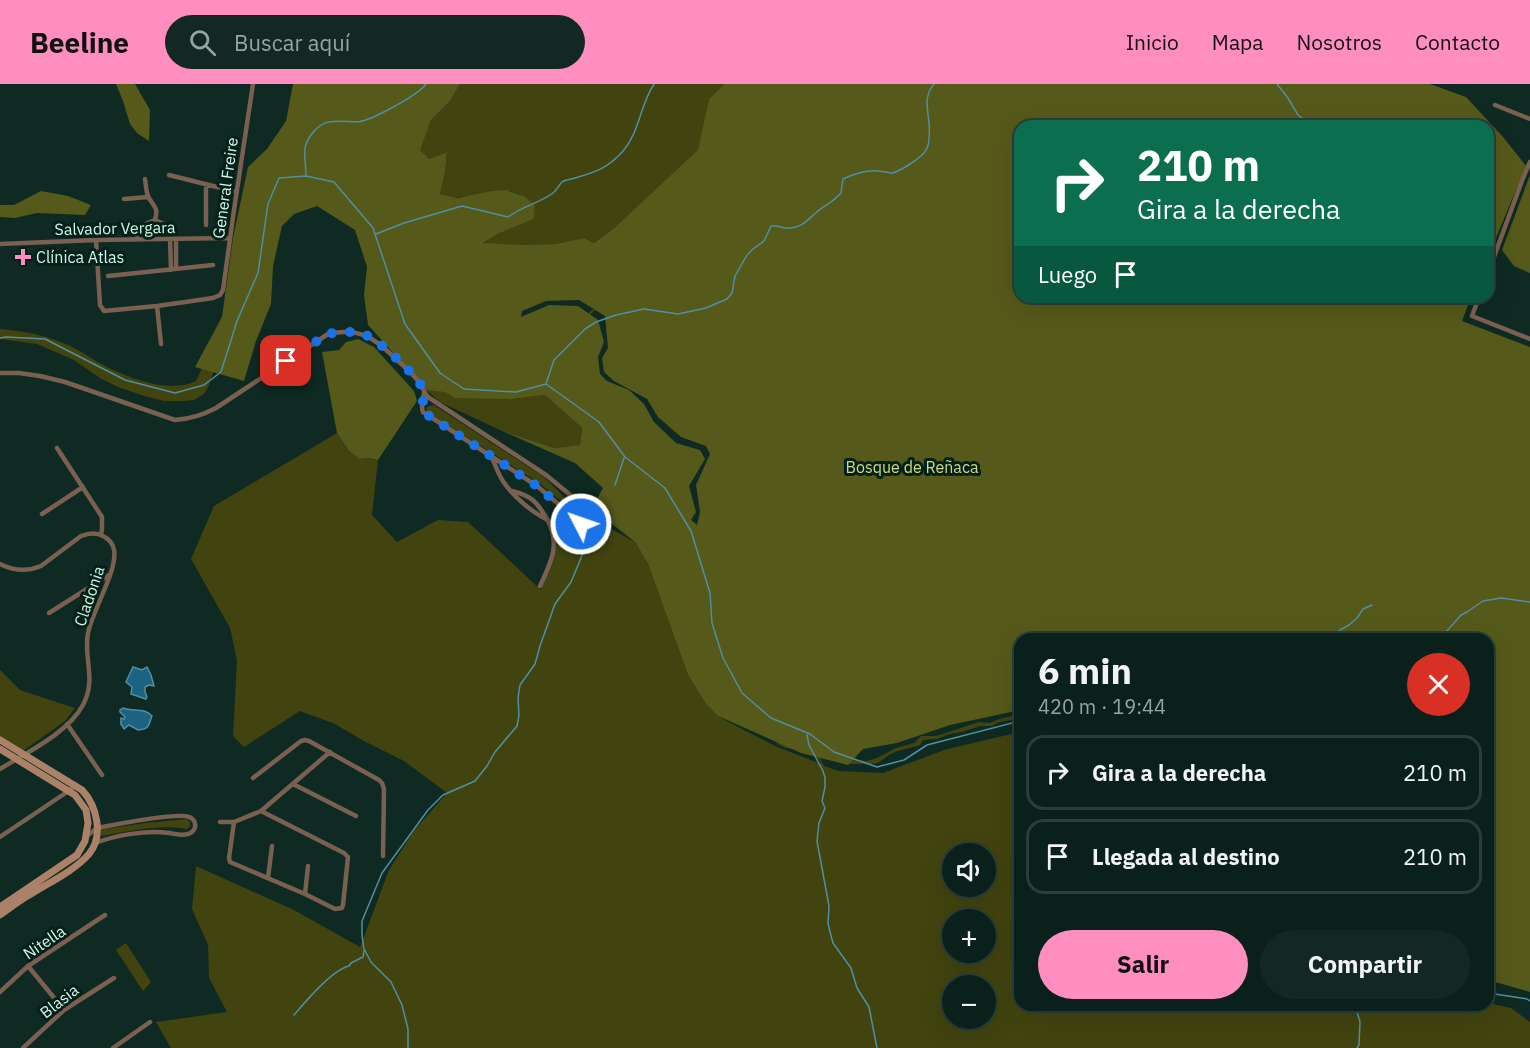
<!DOCTYPE html>
<html lang="es">
<head>
<meta charset="utf-8">
<style>
  :root { --surface:#0a201a; --page:#132823; --text:#f1f3f6; --muted:#99a3a2; --line:#2a3e39; --accent:#fd8ebf }
  body { margin:0; font-family:"IBM Plex Sans",sans-serif; background:var(--page); color:var(--text); height:100vh; display:flex; flex-direction:column; font-size:22px; white-space:nowrap }
  * { box-sizing:border-box; margin:0 }
  p { font-size:20px; color:var(--muted) }
  .icon { flex:none; width:33px; height:33px; fill:none; stroke:currentColor; stroke-width:2; stroke-linecap:round; stroke-linejoin:round }
  .map { position:relative; flex:1; overflow:hidden }
  .details { position:absolute; left:1014px; top:549px; width:480px; height:378px; display:flex; flex-direction:column; background:var(--surface); border-radius:18px; box-shadow:0 6px 24px #0002,0 0 0 2px var(--line) }
  .details>* { flex:none }
  .top-card { position:absolute; left:1014px; top:36px; width:480px; height:183px; border-radius:18px; box-shadow:0 6px 24px #0002,0 0 0 2px var(--line); background:#0b6e4f; color:#fff; overflow:hidden }
  .tools { position:absolute; left:942px; top:759px; display:grid; gap:12px }
  .tools a { display:grid; place-items:center; width:54px; height:54px; border-radius:50%; background:var(--surface); box-shadow:0 6px 24px #0002,0 0 0 2px var(--line); font-size:30px }
  .pin { position:absolute; display:grid; place-items:center; width:51px; height:51px; color:#fff; margin:-26px; border-radius:12px; box-shadow:0 3px 9px #0006 }
  .me { position:absolute; width:66px; margin:-33px; rotate:311deg; stroke-linejoin:round; filter:drop-shadow(0 0 4px #0008) }
  .turn { display:flex; align-items:center; gap:21px; height:126px; padding:0 24px; font-size:27px }
  .turn .icon { width:78px; height:78px; stroke-width:2.5 }
  .turn b { display:block; font-size:42px; line-height:51px }
  .then { display:flex; align-items:center; height:57px; padding:0 24px; background:#0003; gap:12px; font-size:22px }
  .round { display:grid; place-items:center; flex:none; width:63px; height:63px; border-radius:32px; background:var(--page) }
  .headline { display:flex; align-items:center; justify-content:space-between; height:102px; padding:0 24px }
  h1 { font-size:36px; font-weight:700; line-height:45px }
  .action { display:flex; gap:12px; margin-top:auto; padding:12px 24px }
  .action a { flex:1; height:69px; border-radius:36px; background:var(--accent); color:#111; font-size:24px; font-weight:700; line-height:69px; text-align:center }
  .action a+a { background:var(--page); color:var(--text) }
  ul { padding:0; list-style:none }
  li { display:flex; align-items:center; gap:18px; height:75px; margin:0 12px 9px; padding:0 12px; border:3px solid var(--line); border-radius:18px }
  li div { flex:1 }
  li b { display:block; font-size:22px }
  li em { font-style:normal }
  header { display:flex; align-items:center; gap:36px; box-sizing:border-box; height:84px; padding:0 30px; background:var(--accent); color:#111 }
  header strong { font-size:28px }
  nav { display:flex; gap:33px; margin-inline-start:auto; font-size:21px }
  .search { width:420px; height:54px; background:var(--page); display:flex; align-items:center; gap:15px; box-sizing:border-box; padding:0 21px; border-radius:33px; color:var(--muted); font-size:22px }
  .map>svg:first-child { display:block }
  .green { fill:#41440f; fill-rule:evenodd }
  .forest { fill:#55591a; fill-rule:evenodd }
  .water { fill:#1c6283; stroke:#518fa2; stroke-width:1.5 }
  .lines { fill:none; stroke-linecap:round; stroke-linejoin:round }
  .stream { stroke:#518fa2; stroke-width:1.5 }
  .street { stroke:#7a6050; stroke-width:4.5 }
  .secondary { stroke:#ab8268; stroke-width:7 }
  .route { stroke:#1a73e8; stroke-width:10; stroke-dasharray:0 18 }
  .poi-dot { fill:#fd8ebf; stroke:#042019; stroke-width:2 }
  .labels { text-anchor:middle; dominant-baseline:central; stroke-width:6; stroke-linejoin:round; paint-order:stroke }
  .street-label { font-size:16px; fill:#cef8ea; stroke:#042019 }
  .poi-label { font-size:16px; fill:#cef8ea; stroke:#042019; text-anchor:start }
  .park-label { font-size:16px; fill:#d0d97e; stroke:#042019 }
</style>
</head>
<body>
<header>
<strong>Beeline</strong>
<div class="search"><svg class="icon" aria-label="search" viewBox="0 0 24 24"><circle cx="10" cy="10" r="6"/><path d="M15 15l6 6"/></svg>Buscar aquí</div>
<nav><a>Inicio</a><a>Mapa</a><a>Nosotros</a><a>Contacto</a></nav>
</header>
<div class="map">
<svg width="1530" height="964" viewBox="0 0 1530 964">
  <rect width="100%" height="100%" fill="#0e2a22"/>
  <path class="green" d="M425,0H428L410,17L404,26L398,38L390,77L374,99L363,121L374,143L388,141L406,143L442,127L449,128L475,126H483L507,123L529,117C509,97 483,113 459,113C453,114 446,111 440,110L445,89L447,68L429,75L419,66L431,36L450,17L460,0H724L709,15L699,66L613,145L594,159L584,154L555,160L520,161L482,160L500,149L534,135L535,123L531,119L496,127L456,130L441,129L420,137L405,144L388,143L375,146L377,157V168L391,213L398,222L427,270L436,262L456,281L474,283L504,290L506,296H513L517,297L541,285L549,279L553,267L574,243L592,226L602,223L628,234L652,233L670,236C672,232 672,231 676,229C681,227 685,230 690,230C709,231 733,222 744,205C747,200 746,193 748,187C750,181 753,176 755,170L766,165L781,154L786,152L819,149L832,139L843,127L876,111L898,107L920,95L930,86L939,63L932,19L934,15L956,0L940,12L933,20L937,48L940,62L931,86L919,96L902,106L895,109L876,112L844,127L832,139L819,150L786,153L769,166L757,171L748,191L746,203L733,219L726,223L710,229L689,231L678,230L675,231L671,237C665,237 661,235 656,235C646,234 636,237 626,235C613,233 610,221 594,227L561,260L554,268L549,281L521,298L544,302L556,307L563,316L589,337L600,349L656,398L680,434L706,487L712,514L707,526L705,542V554L708,558L716,564L717,567V584L719,590L724,596L734,602L755,632L782,659L793,662L807,663L821,669L828,666H834L847,675L866,677L877,674L896,664L914,659L921,652H936L979,638L990,639L999,635L1020,630V634L1000,638L992,642H980L962,648L950,650L937,655L923,656L921,660L918,662L897,667L889,671L878,679L871,680H848L839,676L820,674L824,682L839,687L883,689L947,665L1020,648V921H1488V919L1511,924L1530,938V964H171L156,938L227,928L209,894L208,861L192,825L196,782L294,826L360,863L389,786L413,748L447,709L404,677L362,656L335,640L300,627L244,663L233,652L237,576L230,544L191,475L214,422L337,349L349,367L359,375L369,374L378,376L372,431L397,458L438,436L468,438L541,506L567,431L592,448L604,441L635,458L648,480L688,591L706,620L718,632L734,641L775,662L821,680L816,671L806,666L785,664L778,660L753,635L734,608L720,596L715,590L713,582L714,570L713,566L705,561L703,556L699,528L703,512L702,501L695,480L677,442L665,424L622,374L592,349L553,311C540,305 523,304 509,306L512,315L545,311L582,344L580,361L554,364L500,346L440,318L408,290L423,275L395,226L386,214L372,167L370,149L365,138L358,125L331,91L314,81L307,80L296,82L285,87L269,109L261,141L262,166L256,187L240,218L225,253L209,301L204,310L194,316L184,317H164L144,312L118,303L100,294L74,276L37,260L0,255V245C22,247 42,250 63,259C77,264 90,274 103,281C128,294 169,310 196,297L207,274L226,222L244,195L250,182L248,144L253,122L267,93L279,78L296,71L305,69L313,73L334,86L352,111L361,119L367,106L388,75L393,58L395,38L408,15ZM952,770H986V802H952ZM952,836H986V868H952ZM952,902H986V934H952Z
    M434,321L544,393L572,421L590,436L589,438H586L539,399L427,328L426,324L429,322Z
    M0,586L20,606L75,624L65,637L23,667L0,653Z
    M187,735L190,738V742L187,745C159,740 130,747 103,752L101,751L100,747L105,745L145,739Z
    M126,859L151,898L143,907L116,866Z"/>
  <path class="forest" d="M116,0H135L150,26L149,57L137,49L130,40L123,17Z
    M293,0H460L450,17L431,36L420,66L429,75L447,68L445,89L440,110L458,114L492,107L506,106L524,112L535,122L534,135L500,149L483,159L520,161L555,160L584,154L594,159L613,145L698,66L709,15L724,0H1430L1466,13L1504,54L1526,82L1488,173V42H1020V213H1471L1462,237L1530,263V908L1488,896V555H1020V626L950,641L897,659L863,665L848,681L801,669L718,632L706,620L688,591L648,480L635,458L592,424L603,404L575,379L500,346L554,364L580,361L582,344L545,311L512,315L456,314L445,308L427,306L368,241L364,211L367,183L355,146L317,122L294,130L282,142L273,182L271,220L256,257L244,297L195,283L222,233L233,154L248,83L267,65L286,37ZM579,216L605,232L608,264L602,274L604,288L614,297L647,315L658,333L681,353L706,362L710,370L696,401L700,428L697,441L691,436L696,428L689,402L705,375L700,366L676,359L654,338L644,320L629,306L607,297L600,290L598,273L604,258L598,236L578,222L549,221L521,233L522,227L546,217Z
    M1530,91V189L1514,182L1502,166Z
    M41,107L68,112L91,121L85,131L37,129L15,134L0,133V121H14Z
    M358,255L374,263L414,307L417,317L378,376L369,374L359,375L349,367L337,349L322,268L339,266L346,258Z"/>
  <path class="water" d="M133,583L142,586L147,583L151,591L154,602L149,601L145,603V608L147,613L146,615L131,610L132,603L126,598Z
    M123,624C133,628 144,623 152,632C148,642 150,645 138,646L129,641L124,645L121,640V634L124,635L125,633L120,628V626Z"/>
  <g class="lines">
    <path class="stream" d="M1277,0L1288,14L1298,31L1312,42
      M306,92C306,83 304,72 305,64C307,53 318,40 329,38C339,36 348,38 357,38C371,37 418,11 426,0
      M376,150L404,139L462,122L508,133C522,122 540,119 553,109C557,106 559,101 562,98C565,96 572,95 575,94C596,88 608,84 623,67C640,47 640,21 654,0
      M0,254L6,253L45,255L125,296L175,309L204,301L221,288L237,237L258,189L268,120L279,94L306,92L334,98L373,144L405,240L440,289L464,305L516,308L546,300L599,338L625,373L665,404L691,447L710,509L712,539L723,574L742,609L771,634L810,650L834,668L877,683L904,676L927,661L1020,637
      M546,300L554,276L585,245L596,238L616,231L644,225L678,230L706,224L727,215L732,209L735,192L747,171L753,165L764,157L771,142C778,141 783,145 789,144C803,144 809,134 818,127C826,121 834,117 841,109L843,95C854,90 865,86 878,87C883,87 888,89 892,89C899,88 923,73 926,66C928,63 929,57 929,53C932,34 920,16 934,0
      M615,401L624,374
      M1329,555L1340,546L1349,541L1357,534L1363,525L1372,521
      M1434,555L1446,548L1461,531L1467,528L1483,517L1501,514L1530,518
      M807,651L809,661L823,687L825,694V703L822,717L825,724L819,739L817,757L829,822L828,839L830,848L833,859L851,884L857,904L869,923L877,964
      M1488,909L1527,915L1530,917
      M1355,921L1360,938L1359,961L1357,964
      M294,931C306,917 332,886 349,882L351,879L363,873L364,867
      M408,964V945L402,921L391,898L371,878L364,865L362,852V837L382,789L428,726L443,711L475,697L487,682L495,668L517,642L519,631L518,614L520,601L535,580L540,562L555,520L571,498L581,474L584,465V458L587,450"/>
    <path class="street" d="M1495,21L1530,35
      M169,91L237,108
      M124,115L148,113
      M155,136L164,140L169,141
      M206,141V101
      M135,155L143,141L155,136C159,122 153,123 148,112C146,107 146,101 145,95
      M170,155L171,186
      M176,155V185
      M96,156L100,221L104,227L157,222L213,214L220,211L223,206L234,126L253,0
      M0,160L96,156L230,154
      M1488,189L1523,94L1530,78
      M108,192L213,181
      M1479,213L1472,232L1530,255
      M157,222L161,260
      M0,289H19L40,292L65,298L175,336C190,335 203,331 216,324L328,250C361,243 376,255 398,277C405,283 413,290 418,297C422,302 424,308 428,313L546,391L597,433L600,438L598,442L588,445L537,402L423,328C420,322 424,314 424,308
      M57,364L102,433V445L101,451
      M492,374C496,382 499,393 505,400C514,413 532,428 546,435
      M512,407C532,412 537,418 547,435C561,460 551,478 540,502
      M42,430L83,403
      M0,480C14,487 27,488 41,482L81,452C89,449 96,448 103,452C109,455 113,460 114,466C118,486 92,527 88,549C83,575 97,594 83,621C68,649 26,669 0,685
      M49,529L109,491
      M67,640L102,691
      M253,694L301,657L305,656L309,657L379,696L382,699L384,705L383,772
      M293,700L356,732
      M220,738H234L261,727L330,668
      M234,738L229,774L230,778L305,810L335,825L342,824L343,821L348,773L344,769L261,727
      M87,752L97,744C113,741 177,728 189,733C192,734 195,737 195,740C196,743 194,746 192,748C185,753 176,750 169,749C145,746 117,751 95,759
      M0,753L70,706L76,701
      M268,794L272,762
      M305,810L308,782
      M28,882L64,926
      M0,908L28,882L105,831
      M23,964L64,926L114,894
      M113,964L150,938"/>
    <path class="secondary" d="M0,656L82,706C97,722 104,752 89,770C74,787 50,798 31,810C20,816 10,824 0,831
      M0,665L75,711L86,726L88,739L85,757L77,771L0,823"/>
  </g>
  <g class="lines">
    <path class="route" d="M286,277L328,250C338,248 351,247 361,249C376,253 417,291 423,305C426,313 420,321 423,328L537,402L581,440"/>
  </g>
  <path class="poi-dot" d="M20 164h6v6h6v6h-6v6h-6v-6h-6v-6h6z"/>
  <g class="labels">
    <g class="street-label">
      <text transform="translate(225 104) rotate(-82)">General Freire</text>
      <text transform="translate(115 144) rotate(-1)">Salvador Vergara</text>
      <text transform="translate(89 512) rotate(-71)">Cladonia</text>
      <text transform="translate(44 858) rotate(-34)">Nitella</text>
      <text transform="translate(59 917) rotate(-38)">Blasia</text>
    </g>
    <g class="poi-label">
      <text x="36" y="173">Clínica Atlas</text>
    </g>
    <g class="park-label">
      <text x="912" y="383">Bosque de Reñaca</text>
    </g>
  </g>
</svg>
<div class="tools">
<a><svg class="icon" aria-label="sound" viewBox="0 0 24 24"><path d="M4 9h4l5-4v14l-5-4H4zM17 9q2 3 0 6"/></svg></a>
<a>+</a>
<a>−</a>
</div>
<div class="pin" style="left:286px;top:277px;background:#d93025"><svg class="icon" aria-label="arrive" viewBox="0 0 24 24"><path d="M6 21V4h12l-3 4 3 4H6"/></svg></div>
<svg class="me" style="left:581px;top:440px" viewBox="-20 -20 40 40"><circle r="17" fill="#1a73e8" stroke="#fff" stroke-width="3"/><path d="M0-11L8 9 0 5-8 9z" fill="#fff"/></svg>
<div class="top-card">
<div class="turn"><svg class="icon" aria-label="right" viewBox="0 0 24 24"><path d="M7 20v-9h11M14 6l5 5-5 5"/></svg><div><b>210 m</b>Gira a la derecha</div></div>
<div class="then">Luego<svg class="icon" aria-label="arrive" viewBox="0 0 24 24"><path d="M6 21V4h12l-3 4 3 4H6"/></svg></div>
</div>
<section class="details">
<div class="headline"><div><h1>6 min</h1><p>420 m · 19:44</p></div><a class="round" style="background:#d93025;color:#fff"><svg class="icon" aria-label="close" viewBox="0 0 24 24"><path d="M6 6l12 12M18 6L6 18"/></svg></a></div>
<ul>
<li><svg class="icon" aria-label="right" viewBox="0 0 24 24"><path d="M7 20v-9h11M14 6l5 5-5 5"/></svg><div><b>Gira a la derecha</b></div><em>210 m</em></li>
<li><svg class="icon" aria-label="arrive" viewBox="0 0 24 24"><path d="M6 21V4h12l-3 4 3 4H6"/></svg><div><b>Llegada al destino</b></div><em>210 m</em></li>
</ul>
<div class="action"><a>Salir</a><a>Compartir</a></div>
</section>
</div>
</body>
</html>
